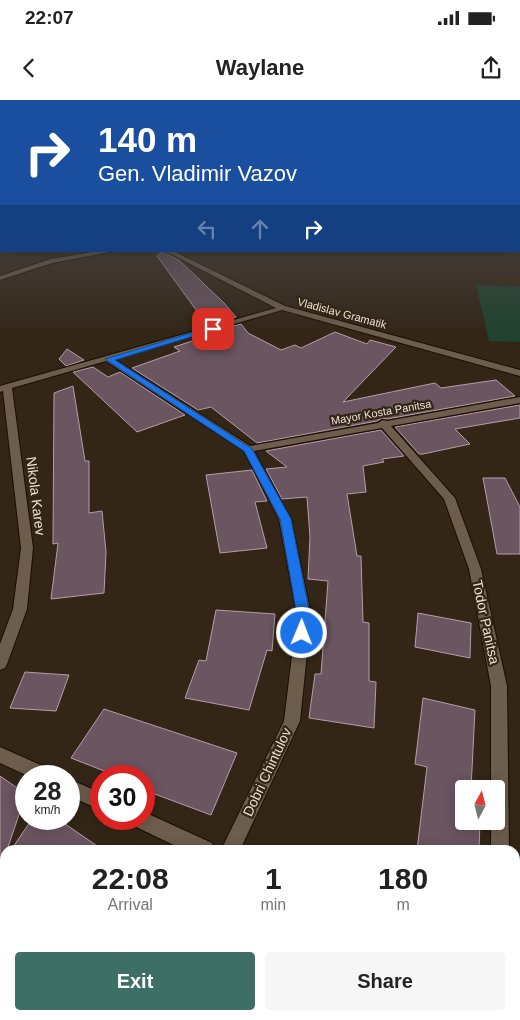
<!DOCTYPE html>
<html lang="en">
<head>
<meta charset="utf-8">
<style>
  :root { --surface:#fff; --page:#f6f6f6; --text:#222; --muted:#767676; --accent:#3d6f66 }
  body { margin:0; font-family:Helvetica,sans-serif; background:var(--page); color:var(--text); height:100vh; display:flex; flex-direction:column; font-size:19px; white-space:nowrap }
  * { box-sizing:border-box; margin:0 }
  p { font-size:16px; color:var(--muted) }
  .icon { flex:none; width:28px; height:28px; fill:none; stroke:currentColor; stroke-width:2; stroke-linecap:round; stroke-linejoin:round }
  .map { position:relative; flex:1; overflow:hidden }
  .panel { position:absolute; left:0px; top:745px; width:520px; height:175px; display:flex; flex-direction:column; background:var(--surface); border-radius:15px 15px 0 0; box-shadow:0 2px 12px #0003 }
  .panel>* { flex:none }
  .guide { position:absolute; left:0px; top:0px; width:520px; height:152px; box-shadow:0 2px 12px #0003; background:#1a4fa0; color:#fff; overflow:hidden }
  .needle { width:32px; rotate:7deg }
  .controls { position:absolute; left:455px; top:680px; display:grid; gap:10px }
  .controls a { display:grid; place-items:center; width:50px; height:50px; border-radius:5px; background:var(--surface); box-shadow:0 2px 12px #0003; font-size:25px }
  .speed { position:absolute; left:15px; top:665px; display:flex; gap:10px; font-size:25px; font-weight:700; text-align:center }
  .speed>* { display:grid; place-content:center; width:65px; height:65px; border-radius:50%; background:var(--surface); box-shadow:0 2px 12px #0003; line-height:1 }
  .speed small { font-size:12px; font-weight:400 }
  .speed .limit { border:8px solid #d22; background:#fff; color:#111 }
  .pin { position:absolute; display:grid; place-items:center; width:42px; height:42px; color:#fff; margin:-21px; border-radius:10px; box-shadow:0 2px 8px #0006 }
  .me { position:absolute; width:55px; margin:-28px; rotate:1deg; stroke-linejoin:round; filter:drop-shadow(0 0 4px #0008) }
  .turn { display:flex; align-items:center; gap:18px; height:105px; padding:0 15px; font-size:22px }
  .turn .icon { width:65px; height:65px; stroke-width:2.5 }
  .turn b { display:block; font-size:35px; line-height:42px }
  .lanes { display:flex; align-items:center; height:48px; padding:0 15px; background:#0003; justify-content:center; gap:25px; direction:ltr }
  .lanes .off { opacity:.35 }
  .eta { display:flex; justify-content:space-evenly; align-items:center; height:85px; text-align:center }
  .eta b { font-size:30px; font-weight:700; line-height:35px }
  .action { display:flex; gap:10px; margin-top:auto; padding:10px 15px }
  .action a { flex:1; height:58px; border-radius:5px; background:var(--accent); color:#fff; font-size:20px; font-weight:700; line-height:58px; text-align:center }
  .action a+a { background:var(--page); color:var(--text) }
  .status { display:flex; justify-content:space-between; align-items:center; height:35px; padding:0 25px; background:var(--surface); direction:ltr }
  .status svg { height:14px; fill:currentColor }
  header { display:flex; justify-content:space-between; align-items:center; height:65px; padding:0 15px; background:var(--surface); font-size:22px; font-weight:700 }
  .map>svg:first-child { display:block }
  .green { fill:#20422f }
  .building { fill:#6a5561; stroke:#b59daa }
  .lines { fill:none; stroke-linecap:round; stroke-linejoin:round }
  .minor-casing { stroke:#1a0e02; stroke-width:2 }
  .minor { fill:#6c5d4c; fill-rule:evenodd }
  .route { fill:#1a73e8; stroke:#114b97 }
  .labels { text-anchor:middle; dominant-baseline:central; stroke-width:4.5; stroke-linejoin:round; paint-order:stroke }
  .far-street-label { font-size:11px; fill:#ebe2d8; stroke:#332617 }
  .street-label { font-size:14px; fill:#ebe2d8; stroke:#332617 }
</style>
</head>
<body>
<div class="status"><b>22:07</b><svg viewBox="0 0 49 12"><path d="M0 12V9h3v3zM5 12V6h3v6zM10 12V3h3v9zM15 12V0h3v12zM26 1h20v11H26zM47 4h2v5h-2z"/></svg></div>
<header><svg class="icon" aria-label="back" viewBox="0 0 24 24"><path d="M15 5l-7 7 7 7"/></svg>Waylane<svg class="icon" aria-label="share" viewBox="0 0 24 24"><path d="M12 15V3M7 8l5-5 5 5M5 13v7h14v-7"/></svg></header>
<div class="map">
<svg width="520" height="920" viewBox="0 0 520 920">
  <rect width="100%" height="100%" fill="#332617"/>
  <path class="green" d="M476,185L520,187V242L489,241Z"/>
  <path class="building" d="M163,151L180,161L224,203L236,217L207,225L157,156Z
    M241,224L248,233L281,250L295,245L301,248L335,232L367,244L370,240L396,247L343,302L435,283L441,288L496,280L515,296L387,319L382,318L377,321L257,343L211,307L198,310L132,268L180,251L174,247L213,234L212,232Z
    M67,249L84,260L66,266L59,259Z
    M93,267L108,277L120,272L185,315L137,332L73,272Z
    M73,286L85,361H89V413L102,411L106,452L104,493L51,499L58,443L53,444L54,293Z
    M520,305V318L455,329L470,344L423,354H419L395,327Z
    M381,330L404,356L382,359L384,362L363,366L366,392L347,394L357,456H361L363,522L369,523V581L376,582L374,628L309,618L315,574H321L328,481L308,479L310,437L307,397L282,399L266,369L287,367L266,351Z
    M252,370L267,401L255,402L267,448L220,453L206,375Z
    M483,378H505L520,407V454H497Z
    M216,510L275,514L272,551L267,550L249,610L185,598L199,560L206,561Z
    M418,513L471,523L470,558L415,547Z
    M25,572L69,575L56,611L10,608Z
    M423,598L475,610L471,689H464V721L480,722L479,750H417L427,667L415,664Z
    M104,609L237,653L211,715L144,690V676H117L71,658Z
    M0,676L26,694L7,750H5L3,761L0,760Z
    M32,719H58L103,750H11Z"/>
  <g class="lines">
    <defs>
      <path id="minor" d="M99,151H115L52,163L0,180V176L51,159Z
        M165,151H173L285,206L520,270V276L282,210L114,259L250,346L378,323L383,320L387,321L520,297V303L391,326L455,398L481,469L507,586L509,750H491V721H496V689H491V586L469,469L444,399L382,328L254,351L291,419L311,515L300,621L240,750H221L284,621L297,515L279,419L244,351L106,261L12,288L33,448L27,509L7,564L5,568L0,570V544L13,509L21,448L3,291L0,292V286L276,208Z
        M0,647L52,670L54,676H28L0,663Z
        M69,679L101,693V710L69,696Z
        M144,712L212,743L214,750H184L132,725L129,719H144Z
        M515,846L520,847V867L515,866Z
        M81,915H106L104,920H79Z"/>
    </defs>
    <use href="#minor" class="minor-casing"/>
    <use href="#minor" class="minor"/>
  </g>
  <linearGradient id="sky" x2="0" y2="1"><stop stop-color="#1c150d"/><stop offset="0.45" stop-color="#4a4747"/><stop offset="1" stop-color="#4a4747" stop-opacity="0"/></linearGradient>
  <rect width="520" height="235" fill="url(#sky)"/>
  <path class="route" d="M211,227L217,229L115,260L252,349L291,419L310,515L306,537H297L295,533L297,515L280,419L244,351L105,259Z"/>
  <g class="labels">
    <g class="far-street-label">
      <text transform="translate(342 213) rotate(15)">Vladislav Gramatik</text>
      <text transform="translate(381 312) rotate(-10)">Mayor Kosta Panitsa</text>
    </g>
    <g class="street-label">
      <text transform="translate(36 396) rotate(83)">Nikola Karev</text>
      <text transform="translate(486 522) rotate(78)">Todor Panitsa</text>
      <text transform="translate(267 672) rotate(-65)">Dobri Chintulov</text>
    </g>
  </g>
</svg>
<div class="controls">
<a><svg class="needle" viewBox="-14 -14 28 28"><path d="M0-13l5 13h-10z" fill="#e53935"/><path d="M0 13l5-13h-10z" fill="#767676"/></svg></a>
</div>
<div class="speed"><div>28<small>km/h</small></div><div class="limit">30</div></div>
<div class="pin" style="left:213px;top:229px;background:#d93025"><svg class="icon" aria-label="arrive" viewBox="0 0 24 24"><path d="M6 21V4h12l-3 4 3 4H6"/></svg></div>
<svg class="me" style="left:302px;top:533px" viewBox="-20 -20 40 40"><circle r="17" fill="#1a73e8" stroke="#fff" stroke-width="3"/><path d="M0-11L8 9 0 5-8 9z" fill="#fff"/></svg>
<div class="guide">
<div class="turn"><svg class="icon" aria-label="right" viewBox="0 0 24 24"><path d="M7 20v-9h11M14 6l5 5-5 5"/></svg><div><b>140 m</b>Gen. Vladimir Vazov</div></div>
<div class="lanes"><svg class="icon off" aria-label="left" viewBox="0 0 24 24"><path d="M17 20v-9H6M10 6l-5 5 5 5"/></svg><svg class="icon off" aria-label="ahead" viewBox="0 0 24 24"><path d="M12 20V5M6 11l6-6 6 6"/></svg><svg class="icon" aria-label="right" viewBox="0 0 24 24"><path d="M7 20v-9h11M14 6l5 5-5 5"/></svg></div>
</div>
<section class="panel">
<div class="eta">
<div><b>22:08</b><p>Arrival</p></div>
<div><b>1</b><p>min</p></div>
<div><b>180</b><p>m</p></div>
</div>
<div class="action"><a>Exit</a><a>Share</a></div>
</section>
</div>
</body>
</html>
